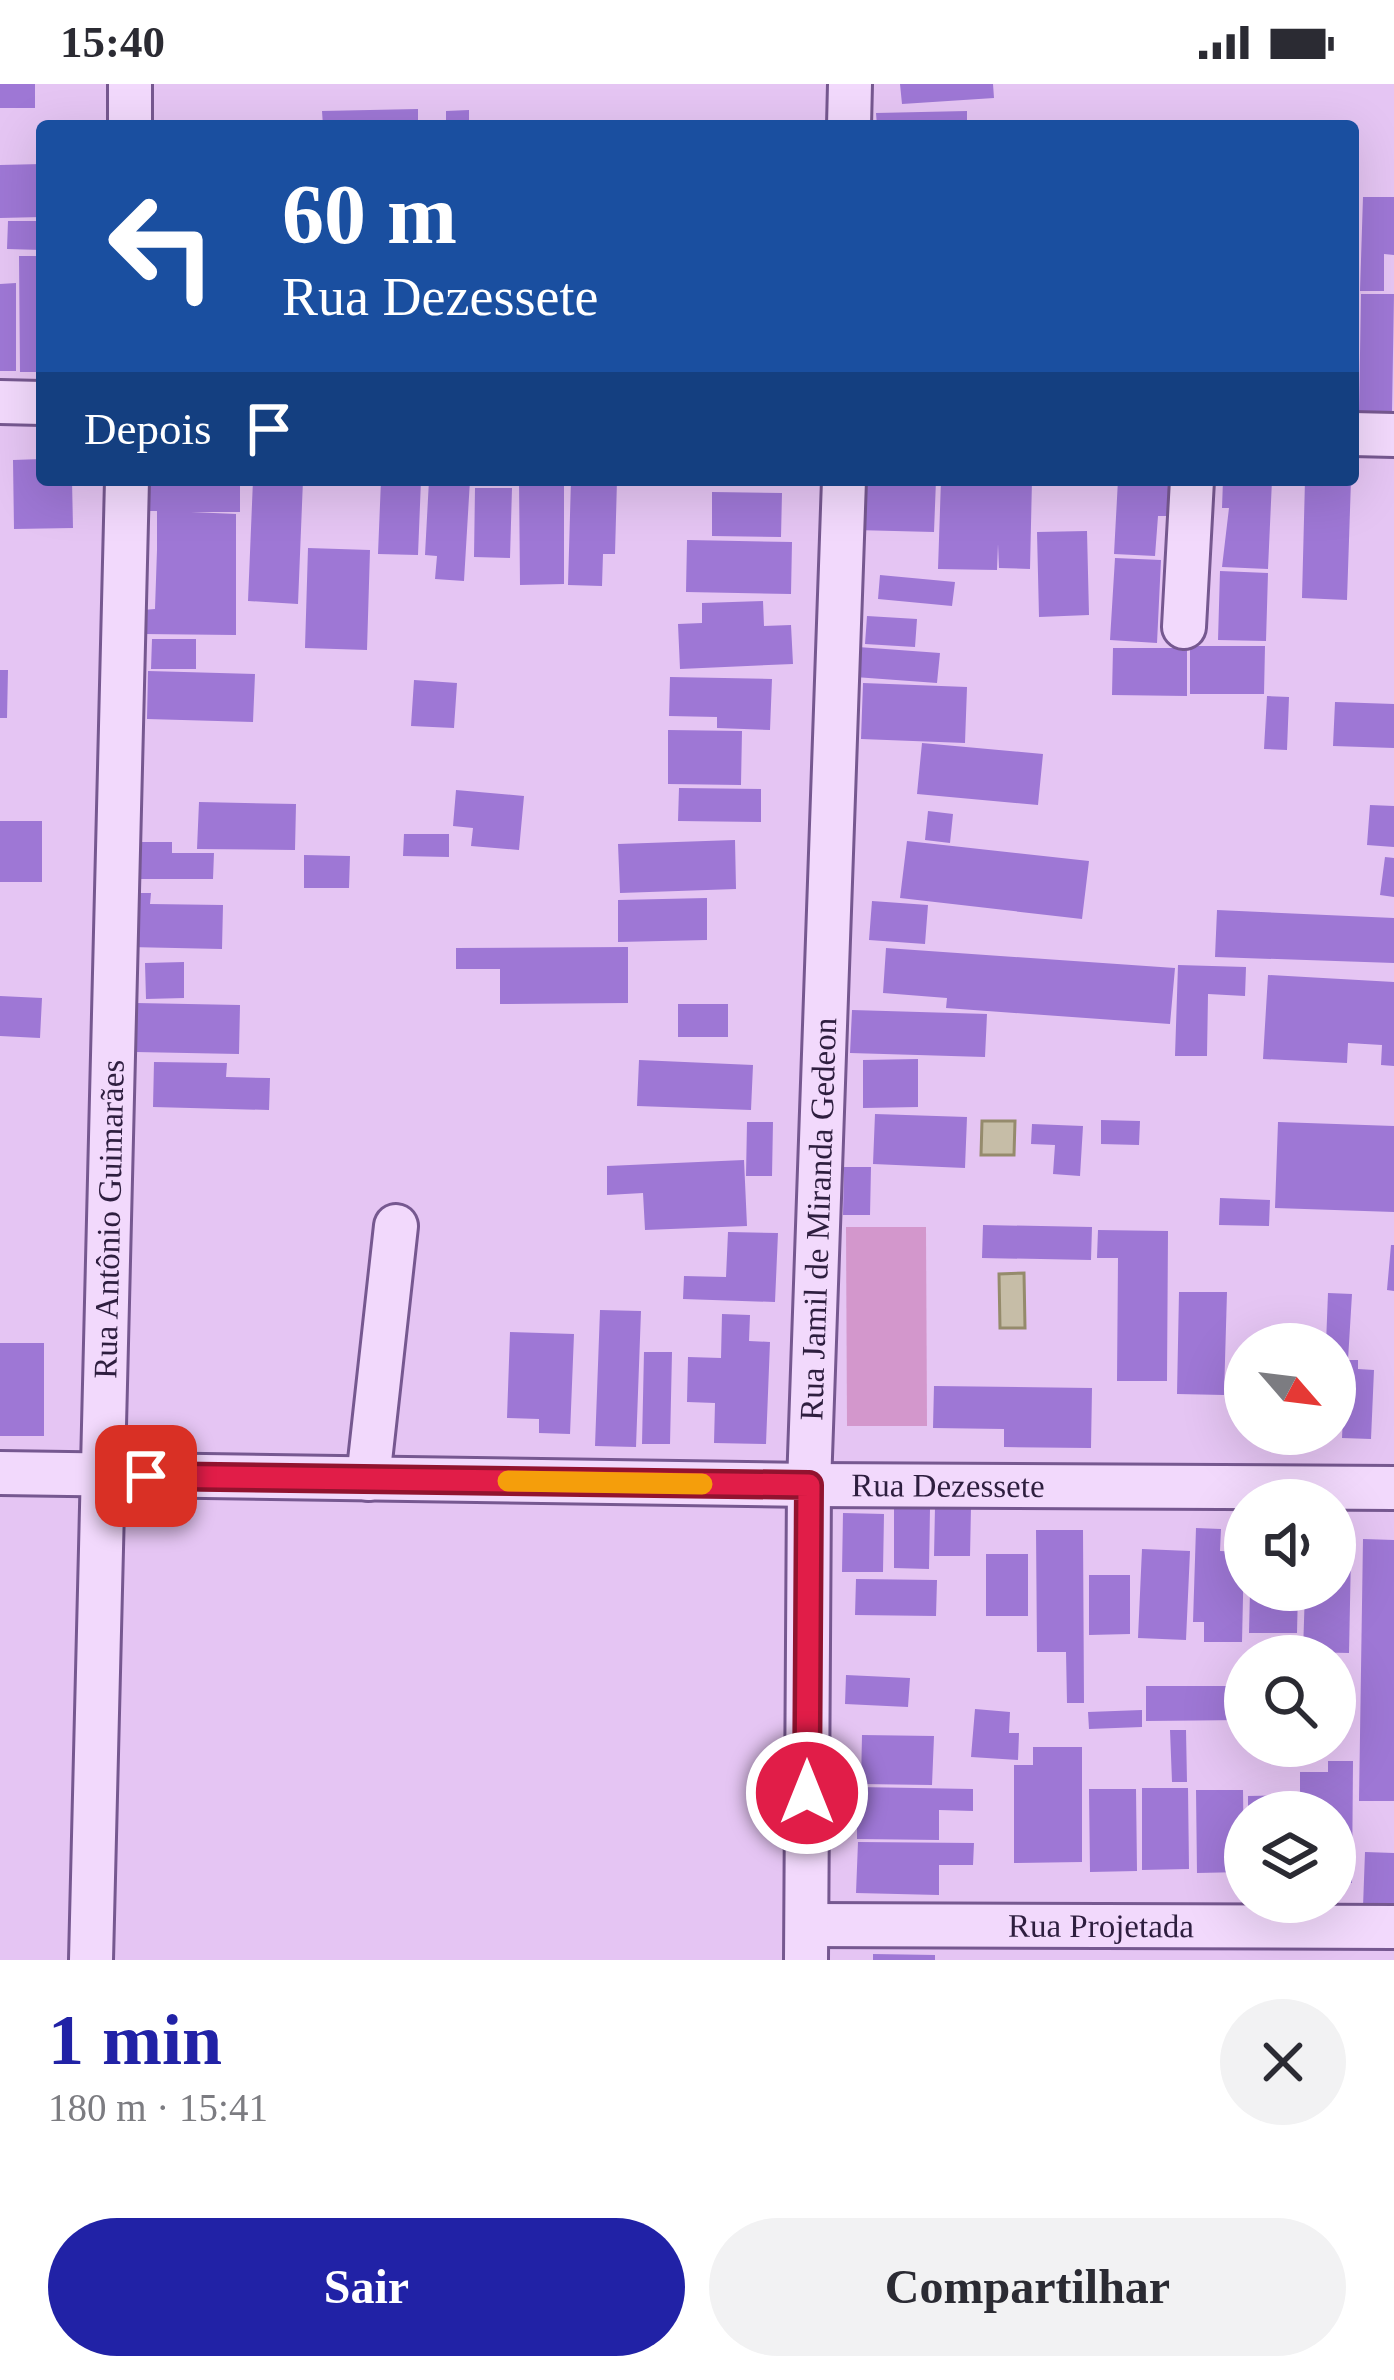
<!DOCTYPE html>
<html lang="pt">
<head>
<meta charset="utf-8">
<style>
  :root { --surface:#fff; --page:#f2f2f3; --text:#2b2b33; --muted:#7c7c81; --accent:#2122a6 }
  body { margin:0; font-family:"Times New Roman",serif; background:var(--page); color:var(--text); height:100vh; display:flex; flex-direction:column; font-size:45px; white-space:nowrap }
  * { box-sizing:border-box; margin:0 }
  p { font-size:39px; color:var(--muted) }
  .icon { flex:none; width:66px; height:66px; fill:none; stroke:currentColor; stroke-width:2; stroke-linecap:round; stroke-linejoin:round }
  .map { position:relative; height:1876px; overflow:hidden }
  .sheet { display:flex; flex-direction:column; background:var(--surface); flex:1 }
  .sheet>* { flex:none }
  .top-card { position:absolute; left:36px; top:36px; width:1323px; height:366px; border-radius:12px; box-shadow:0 12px 48px #0002; background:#1a4fa0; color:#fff; overflow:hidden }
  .needle { width:78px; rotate:118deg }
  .tools { position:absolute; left:1224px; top:1239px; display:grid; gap:24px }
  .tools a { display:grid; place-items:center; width:132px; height:132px; border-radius:50%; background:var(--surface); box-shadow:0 12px 48px #0002; font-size:60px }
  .pin { position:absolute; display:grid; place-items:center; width:102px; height:102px; color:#fff; margin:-51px; border-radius:24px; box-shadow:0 6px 18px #0006 }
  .me { position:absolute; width:132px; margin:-66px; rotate:0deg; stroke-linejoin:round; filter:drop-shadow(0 0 9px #0008) }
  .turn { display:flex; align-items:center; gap:42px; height:252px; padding:0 48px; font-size:54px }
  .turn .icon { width:156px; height:156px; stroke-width:2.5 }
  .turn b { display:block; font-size:84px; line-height:102px }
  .then { display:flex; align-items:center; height:114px; padding:0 48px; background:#0003; gap:24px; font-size:45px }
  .round { display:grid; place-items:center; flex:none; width:126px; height:126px; border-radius:63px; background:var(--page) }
  .overview { display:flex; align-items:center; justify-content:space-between; height:204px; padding:0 48px }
  h1 { font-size:72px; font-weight:800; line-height:90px; color:var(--accent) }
  .primary-button { display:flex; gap:24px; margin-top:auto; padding:24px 48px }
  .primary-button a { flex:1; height:138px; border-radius:72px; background:var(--accent); color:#fff; font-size:48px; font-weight:800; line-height:138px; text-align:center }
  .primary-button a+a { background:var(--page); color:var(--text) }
  .status { display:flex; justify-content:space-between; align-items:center; height:84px; padding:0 60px; background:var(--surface); direction:ltr }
  .status svg { height:33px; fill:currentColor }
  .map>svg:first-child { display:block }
  .green { fill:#d397cc }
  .water { fill:#c6bda7; stroke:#958b6c; stroke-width:3 }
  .building { fill:#9e77d5 }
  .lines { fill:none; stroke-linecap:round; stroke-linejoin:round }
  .minor-casing { stroke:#765890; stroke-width:48 }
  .minor { stroke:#f2d9fc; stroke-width:42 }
  .route-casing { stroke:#92132f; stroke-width:30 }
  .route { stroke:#e11d48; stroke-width:21 }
  .slow { stroke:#f59e0b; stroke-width:21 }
  .labels { text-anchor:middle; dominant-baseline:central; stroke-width:9; stroke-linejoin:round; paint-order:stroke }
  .street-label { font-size:33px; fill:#2e1e3f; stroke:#efd5f9 }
</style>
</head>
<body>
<div class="status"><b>15:40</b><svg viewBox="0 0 49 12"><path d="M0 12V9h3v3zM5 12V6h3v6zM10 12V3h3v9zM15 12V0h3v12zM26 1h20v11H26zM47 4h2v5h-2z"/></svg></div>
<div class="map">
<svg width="1394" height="1876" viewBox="0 0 1394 1876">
  <rect width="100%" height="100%" fill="#e5c5f3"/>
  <path class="green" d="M846,1143H926L927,1342H847Z"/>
  <path class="water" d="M982,1037H1015L1014,1071H981Z
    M1024,1189L1025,1244H1000L999,1190Z"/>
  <path class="building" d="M0,0H35V24H0Z
    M900,0H993L994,14L902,20Z
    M418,25V42H323L322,27Z
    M469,26V42H446V27Z
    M967,27V42H877L876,29Z
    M696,36L790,38V42H696Z
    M42,80V133L0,134V81Z
    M1363,113H1394V171L1384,170V207H1360Z
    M8,137H42V166L7,165Z
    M19,172H42V288H20Z
    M16,199V287H0V200Z
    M1361,210H1394L1392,328H1359Z
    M42,375V396H72L73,444L14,445L13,376Z
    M145,396H240V428H191L236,430V551L143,550V526L155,525L157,466V427H145Z
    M253,396H303L298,520L248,517Z
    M381,396H421L418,471L378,470Z
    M429,396H470L464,497L435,495L437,472L425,471Z
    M519,396H564V500L520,501Z
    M571,396H617L615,470H603L602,502L568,501Z
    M856,396H936L934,448L855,446Z
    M941,396H1032L1030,485L999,484L998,460L997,486L938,485Z
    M1118,396L1171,397L1169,432H1158L1155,472L1114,470Z
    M1223,396H1272L1268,485L1222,483L1229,424H1222Z
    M1305,396H1351L1347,516L1302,514Z
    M475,404H512L510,474L474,473Z
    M712,408L782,409L781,453L712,452Z
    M1087,447L1089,531L1039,533L1037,448Z
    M687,456L792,458L791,510L686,508Z
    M308,464L370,466L367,566L305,564Z
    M1115,474L1161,476L1157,559L1110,556Z
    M1220,487L1268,489L1266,557L1218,556Z
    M880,491L955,498L952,522L878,515Z
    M763,517L764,542L791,541L793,580L680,585L678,540L702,539V519Z
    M867,532L917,535L915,563L865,560Z
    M152,555H196V585H151Z
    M1190,562H1265L1264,610H1190Z
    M858,563L940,569L937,599L855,593Z
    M1113,564H1187V612L1112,611Z
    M0,586H8L7,634H0Z
    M148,587L255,590L253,638L147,635Z
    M670,593L772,595L770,646L717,644V633L669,632Z
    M414,596L457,599L454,644L411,642Z
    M863,599L967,603L965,659L861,655Z
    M1267,612L1289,613L1287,666L1264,665Z
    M1335,618L1394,620V664L1333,662Z
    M668,646L742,647L741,701L668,700Z
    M922,659L1043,670L1038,721L917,710Z
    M679,704L761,705V738L678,737Z
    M456,706L524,712L519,766L471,762L473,744L453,742Z
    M199,718L296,720L295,766L197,765Z
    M1370,721L1394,722V763L1367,761Z
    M928,727L953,730L950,759L925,756Z
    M0,737H42V798H0Z
    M404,750H449V773L403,772Z
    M735,756L736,805L620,809L618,760Z
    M907,757L1089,777L1082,835L900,814Z
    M124,758H172V769H214L213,795H140V777L124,776Z
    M304,771L350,772L349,804H304Z
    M1385,773L1394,774V813L1380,811Z
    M129,809H151L150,820L223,821L222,865L129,863Z
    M707,814V856L618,858V816Z
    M872,817L928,821L925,860L869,856Z
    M1217,826L1394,834V879L1215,873Z
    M628,863V919L500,920V885H456V864Z
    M886,864L1175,884L1170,940L946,924L947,914L883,909Z
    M184,878V914L146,915L145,879Z
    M1178,881L1246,883L1245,912L1208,910L1207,972H1175Z
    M1268,891L1394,898V982L1381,981L1382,961L1348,959L1347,979L1263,975Z
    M0,912L42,914L40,954L0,952Z
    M136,919L240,921L239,970L135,968Z
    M678,920H728V953H678Z
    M852,926L987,930L985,973L850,969Z
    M918,975V1023L863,1024V976Z
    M639,976L753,981L751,1026L637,1022Z
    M154,978L227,979L226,993L270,994L269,1026L153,1023Z
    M875,1030L967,1033L965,1084L873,1080Z
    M1101,1036L1140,1037L1139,1061L1101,1060Z
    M747,1038H773L772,1092H746Z
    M1278,1038L1394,1042V1128L1275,1124Z
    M1032,1040L1083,1042L1080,1092L1053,1090L1055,1061L1031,1060Z
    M744,1076L747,1142L645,1146L643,1109L607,1111V1082Z
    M844,1083H871L870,1131H843Z
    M1220,1114L1270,1116L1269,1142L1219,1141Z
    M983,1141L1092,1143L1091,1176L982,1174Z
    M1098,1146L1168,1147L1167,1297H1117L1118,1174H1097Z
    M728,1148L778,1149L775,1218L683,1215L684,1192L726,1193Z
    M1391,1161H1394V1207L1387,1206Z
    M1179,1208H1227L1224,1311L1177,1310Z
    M1328,1209L1352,1210L1348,1276H1358V1285L1374,1286L1371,1355L1342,1354L1344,1309H1335V1260H1326Z
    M600,1226L641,1227L636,1363L595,1362Z
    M722,1230L750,1231L749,1257L770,1258L766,1360L714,1359L715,1319L687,1318L688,1273L721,1274Z
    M510,1248L574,1250L570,1350L539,1349V1335L507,1334Z
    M0,1259H44V1352H0Z
    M644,1268H672L670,1360H642Z
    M934,1302L1092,1304L1091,1364L1004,1363V1345L933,1344Z
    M935,1423H971L970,1472H934Z
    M894,1425H930L929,1485L894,1484Z
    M843,1429L884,1430L883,1488H842Z
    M1196,1444L1221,1445L1220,1467L1244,1468L1242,1558H1204V1538H1193Z
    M1036,1446H1083L1084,1619H1067L1066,1568H1037Z
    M1363,1455L1394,1456V1717H1359Z
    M1142,1465L1190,1467L1186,1556L1138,1554Z
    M986,1470H1028V1532H986Z
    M1335,1470H1351L1349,1569L1303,1568L1305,1506H1335Z
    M1089,1491H1130V1550L1089,1551Z
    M856,1495L937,1496L936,1532L855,1531Z
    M1250,1506H1298L1297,1549H1249Z
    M846,1591L910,1594L908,1623L845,1620Z
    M1146,1602H1245V1636L1146,1637Z
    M975,1625L1010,1628L1009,1649H1019L1018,1676L971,1673Z
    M1142,1626V1643L1089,1645L1088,1628Z
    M1170,1646H1186L1187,1698H1172Z
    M862,1651L934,1652L932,1701L861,1700Z
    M1033,1663H1082V1778L1014,1779V1681H1033Z
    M1328,1677H1353L1352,1799H1335V1728H1300V1688H1328Z
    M857,1703L973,1705V1727L939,1726V1756L857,1755Z
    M1142,1704H1188L1189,1785L1142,1786Z
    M1089,1705H1136L1137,1787L1090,1788Z
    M1196,1706H1243L1244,1788L1197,1789Z
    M1292,1711L1293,1728H1248V1712Z
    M858,1758L974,1759L973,1781H939V1811L856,1809Z
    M1365,1768L1394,1769V1824L1363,1823Z
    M873,1870L935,1871V1876H873Z"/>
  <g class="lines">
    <defs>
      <g id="minor">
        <path d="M130,42V0"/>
        <path d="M849,42L850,0"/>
        <path d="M0,318L42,319"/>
        <path d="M1353,350L1394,351"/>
        <path d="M1184,543L1192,396"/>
        <path id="s1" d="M0,1389L809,1401L1394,1404"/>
        <path d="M368,1395L396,1142"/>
        <path id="s2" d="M807,1841L1394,1843"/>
        <path id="s3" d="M91,1876L127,396"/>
        <path id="s4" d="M806,1876L809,1401L844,396"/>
      </g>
    </defs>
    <use href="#minor" class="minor-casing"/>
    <use href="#minor" class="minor"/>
  </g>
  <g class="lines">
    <defs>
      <path id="route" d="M146,1392L809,1401L807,1709"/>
    </defs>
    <use href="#route" class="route-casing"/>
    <use href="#route" class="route"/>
    <path class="slow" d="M508,1397L702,1400"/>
  </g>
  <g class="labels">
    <g class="street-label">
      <text stroke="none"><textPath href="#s3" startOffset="741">Rua Antônio Guimarães</textPath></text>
      <text stroke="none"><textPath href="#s4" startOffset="741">Rua Jamil de Miranda Gedeon</textPath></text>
      <text stroke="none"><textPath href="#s1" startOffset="948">Rua Dezessete</textPath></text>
      <text stroke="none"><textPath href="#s2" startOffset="294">Rua Projetada</textPath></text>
    </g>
  </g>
</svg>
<div class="tools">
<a><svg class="needle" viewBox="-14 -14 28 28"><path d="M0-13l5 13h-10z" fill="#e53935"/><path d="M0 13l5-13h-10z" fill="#7c7c81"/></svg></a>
<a><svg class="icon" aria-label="sound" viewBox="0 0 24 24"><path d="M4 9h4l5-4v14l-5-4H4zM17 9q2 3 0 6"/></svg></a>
<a><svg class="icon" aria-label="search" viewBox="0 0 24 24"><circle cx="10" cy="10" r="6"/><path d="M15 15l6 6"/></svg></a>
<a><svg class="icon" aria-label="layers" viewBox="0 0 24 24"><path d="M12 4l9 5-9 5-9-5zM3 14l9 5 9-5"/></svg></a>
</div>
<div class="pin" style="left:146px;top:1392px;background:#d93025"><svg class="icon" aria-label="arrive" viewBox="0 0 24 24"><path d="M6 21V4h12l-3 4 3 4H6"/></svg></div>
<svg class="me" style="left:807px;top:1709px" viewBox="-20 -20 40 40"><circle r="17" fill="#e11d48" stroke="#fff" stroke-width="3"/><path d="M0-11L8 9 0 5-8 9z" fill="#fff"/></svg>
<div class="top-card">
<div class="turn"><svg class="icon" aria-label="left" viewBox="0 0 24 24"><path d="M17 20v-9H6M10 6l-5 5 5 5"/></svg><div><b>60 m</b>Rua Dezessete</div></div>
<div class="then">Depois<svg class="icon" aria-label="arrive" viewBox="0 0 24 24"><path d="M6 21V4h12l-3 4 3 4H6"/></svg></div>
</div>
</div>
<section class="sheet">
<div class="overview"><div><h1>1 min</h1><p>180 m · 15:41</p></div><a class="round"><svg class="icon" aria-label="close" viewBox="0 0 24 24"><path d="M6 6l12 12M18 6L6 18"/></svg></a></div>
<div class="primary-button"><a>Sair</a><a>Compartilhar</a></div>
</section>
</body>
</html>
